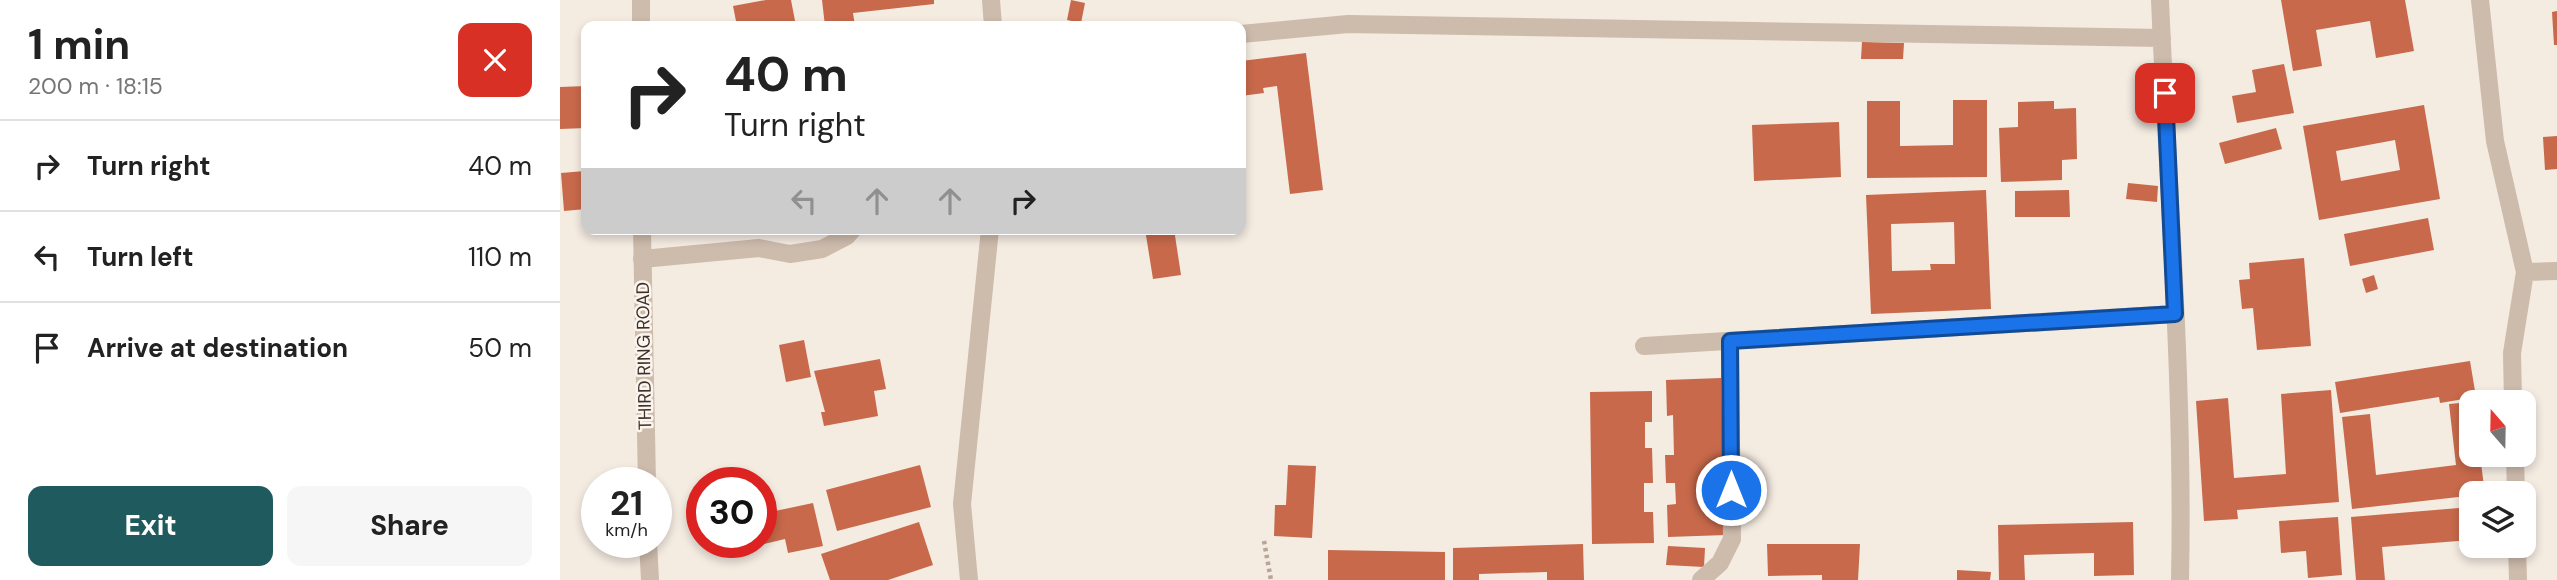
<!DOCTYPE html>
<html lang="en">
<head>
<meta charset="utf-8">
<style>
  :root { --surface:#fff; --page:#f6f6f6; --text:#222; --muted:#767676; --line:#e0e0e0; --accent:#1f5a5e }
  body { margin:0; font-family:"DM Sans",sans-serif; background:var(--page); color:var(--text); height:100vh; display:flex; flex-direction:column; font-size:26px; white-space:nowrap }
  * { box-sizing:border-box; margin:0 }
  p { font-size:23px; color:var(--muted) }
  .icon { flex:none; width:38px; height:38px; fill:none; stroke:currentColor; stroke-width:2; stroke-linecap:round; stroke-linejoin:round }
  .map { position:relative; flex:1; overflow:hidden }
  .details { display:flex; flex-direction:column; background:var(--surface); width:560px }
  .details>* { flex:none }
  .hud { position:absolute; left:21px; top:21px; width:665px; height:214px; border-radius:14px; box-shadow:0 4px 10px #0003; background:#fff; color:var(--text); overflow:hidden }
  .needle { width:46px; rotate:340deg }
  .controls { position:absolute; left:1899px; top:390px; display:grid; gap:14px }
  .controls a { display:grid; place-items:center; width:77px; height:77px; border-radius:14px; background:var(--surface); box-shadow:0 4px 10px #0003; font-size:35px }
  .speed { position:absolute; left:21px; top:467px; display:flex; gap:14px; font-size:35px; font-weight:700; text-align:center }
  .speed>* { display:grid; place-content:center; width:91px; height:91px; border-radius:50%; background:var(--surface); box-shadow:0 4px 10px #0003; line-height:1 }
  .speed small { font-size:18px; font-weight:400 }
  .speed .limit { border:10px solid #d22; background:#fff; color:#111 }
  .pin { position:absolute; display:grid; place-items:center; width:60px; height:60px; color:#fff; margin:-30px; border-radius:14px; box-shadow:0 4px 10px #0006 }
  .me { position:absolute; width:77px; margin:-38px; rotate:0deg; stroke-linejoin:round; filter:drop-shadow(0 0 5px #0008) }
  .turn { display:flex; align-items:center; gap:24px; height:147px; padding:0 28px; font-size:32px }
  .turn .icon { width:91px; height:91px; stroke-width:2.5 }
  .turn b { display:block; font-size:49px; line-height:60px }
  .lanes { display:flex; align-items:center; height:66px; padding:0 28px; background:#0003; justify-content:center; gap:35px; direction:ltr }
  .lanes .off { opacity:.35 }
  .round { display:grid; place-items:center; flex:none; width:74px; height:74px; border-radius:14px; background:var(--page) }
  .summary { display:flex; align-items:center; justify-content:space-between; height:119px; padding:0 28px }
  h1 { font-size:42px; font-weight:700; line-height:52px }
  .primary-button { display:flex; gap:14px; margin-top:auto; padding:14px 28px }
  .primary-button a { flex:1; height:80px; border-radius:14px; background:var(--accent); color:#fff; font-size:28px; font-weight:700; line-height:80px; text-align:center }
  .primary-button a+a { background:var(--page); color:var(--text) }
  ul { padding:0; list-style:none }
  li { display:flex; align-items:center; gap:21px; height:91px; padding:0 28px; border-top:2px solid var(--line) }
  li div { flex:1 }
  li b { display:block; font-size:26px }
  li em { font-style:normal }
  main { display:flex; flex:1; min-height:0 }
  .map>svg:first-child { display:block }
  .building { fill:#c8694b; fill-rule:evenodd }
  .lines { fill:none; stroke-linecap:round; stroke-linejoin:round }
  .path { stroke:#b9a596; stroke-width:4.5; stroke-dasharray:3.5 3.5; stroke-linecap:butt }
  .minor { stroke:#cdbbac; stroke-width:18 }
  .tertiary { stroke:#cdbbac; stroke-width:18 }
  .route-casing { stroke:#114b97; stroke-width:18 }
  .route { stroke:#1a73e8; stroke-width:12 }
  .labels { text-anchor:middle; dominant-baseline:central; stroke-width:5; stroke-linejoin:round; paint-order:stroke }
  .street-label { font-size:18px; fill:#3b302b; stroke:#fbf5ee }
</style>
</head>
<body>
<main>
<section class="details">
<div class="summary"><div><h1>1 min</h1><p>200 m · 18:15</p></div><a class="round" style="background:#d93025;color:#fff"><svg class="icon" aria-label="close" viewBox="0 0 24 24"><path d="M6 6l12 12M18 6L6 18"/></svg></a></div>
<ul>
<li><svg class="icon" aria-label="right" viewBox="0 0 24 24"><path d="M7 20v-9h11M14 6l5 5-5 5"/></svg><div><b>Turn right</b></div><em>40 m</em></li>
<li><svg class="icon" aria-label="left" viewBox="0 0 24 24"><path d="M17 20v-9H6M10 6l-5 5 5 5"/></svg><div><b>Turn left</b></div><em>110 m</em></li>
<li><svg class="icon" aria-label="arrive" viewBox="0 0 24 24"><path d="M6 21V4h12l-3 4 3 4H6"/></svg><div><b>Arrive at destination</b></div><em>50 m</em></li>
</ul>
<div class="primary-button"><a>Exit</a><a>Share</a></div>
</section>
<div class="map">
<svg width="1997" height="580" viewBox="0 0 1997 580">
  <rect width="100%" height="100%" fill="#f4ebe1"/>
  <path class="building" d="M206,0H231L236,26H177L173,6Z
    M262,0H374V4L293,13L295,26H265Z
    M511,0L525,3L521,23L507,20Z
    M1721,0H1845L1854,51L1816,58L1810,21L1756,30L1762,66L1733,71Z
    M1997,11V45H1994L1992,12Z
    M1302,42L1344,43L1343,59H1301Z
    M746,53L763,190L730,194L717,86L703,88L704,93L681,96V61Z
    M1724,64L1734,113L1677,123L1672,96L1696,92L1692,70Z
    M26,86V128L0,129V87Z
    M1393,100H1427V177L1307,178V101H1340V146L1393,145Z
    M1494,101V109L1516,108L1517,159L1502,160V180L1441,182L1439,128L1458,127V102Z
    M1864,105L1880,199L1759,220L1743,126ZM1835,140L1840,170L1781,181L1776,151Z
    M1279,122L1281,177L1194,181L1192,125Z
    M1716,128L1722,149L1665,164L1659,143Z
    M1997,136V169L1985,170L1983,137Z
    M25,171L26,209L4,211L1,173Z
    M1568,183L1598,186L1597,202L1566,199Z
    M1426,190L1431,309L1311,314L1306,195ZM1394,222L1395,264H1370L1371,270L1332,271L1331,224Z
    M1509,190L1510,217H1455V191Z
    M1868,218L1874,250L1790,266L1784,234Z
    M585,229H614L621,275L593,279Z
    M1744,258L1751,346L1697,350L1693,308L1682,309L1679,280L1690,279L1689,263Z
    M1814,275L1818,289L1806,293L1802,279Z
    M244,340L251,377L226,382L219,345Z
    M320,359L326,389L314,391L318,416L264,426L261,412H265L254,371Z
    M1910,361L1916,397L1880,403L1879,397L1780,413L1775,382Z
    M1161,378L1166,535L1108,537L1107,505L1116,504L1115,483H1106L1105,455H1114L1113,415L1107,416L1106,380Z
    M1771,390L1779,502L1677,510L1678,519L1644,521L1636,401L1668,398L1674,478L1726,474L1721,394Z
    M1092,391V422H1085V448H1092L1093,483H1084V512H1093L1094,543L1032,544L1030,392Z
    M1911,402V455H1920L1925,494L1792,509L1782,417L1810,414L1816,475L1896,465L1889,404Z
    M360,465L371,507L277,531L266,490Z
    M728,465L756,466L752,538L714,536L715,505H726Z
    M253,503L263,546L228,553L225,539L187,548L186,542H201V514Z
    M1911,507V540L1822,547L1825,580H1796L1791,517Z
    M1778,517L1782,575L1748,578L1746,551L1721,553L1719,521Z
    M359,522L373,565L328,580H270L261,554Z
    M1573,522L1574,575L1534,576V553L1464,555L1465,580H1439L1438,525Z
    M1023,544L1024,580H987V572L919,574V580H893V548Z
    M1207,544H1300L1298,580H1262V575L1208,576Z
    M1108,546L1145,548L1144,567L1106,565Z
    M768,550L885,552V580H768Z
    M1397,570L1431,572L1430,580H1397Z"/>
  <g class="lines">
    <path class="path" d="M704,541L711,580"/>
    <path class="minor" d="M431,0L433,26
      M1600,0C1608,193 1624,387 1620,580
      M1920,0L1935,141L1965,272L1952,353L1953,402
      M681,34L788,24L1602,38
      M82,259L199,248L230,254L262,249L287,236L293,229
      M1965,272L1997,271
      M1084,346L1615,314
      M1955,455L1956,494
      M1957,546L1958,580
      M409,580L402,504L430,229
      M1141,580L1160,563L1172,539L1170,341"/>
    <path class="tertiary" d="M81,0V26
      M82,229L87,483
      M88,542L90,580"/>
  </g>
  <g class="lines">
    <defs>
      <path id="route" d="M1171,490L1170,341L1615,314L1605,93"/>
    </defs>
    <use href="#route" class="route-casing"/>
    <use href="#route" class="route"/>
  </g>
  <g class="labels">
    <g class="street-label">
      <text transform="translate(84 356) rotate(-91)">THIRD RING ROAD</text>
    </g>
  </g>
</svg>
<div class="controls">
<a><svg class="needle" viewBox="-14 -14 28 28"><path d="M0-13l5 13h-10z" fill="#e53935"/><path d="M0 13l5-13h-10z" fill="#767676"/></svg></a>
<a><svg class="icon" aria-label="layers" viewBox="0 0 24 24"><path d="M12 4l9 5-9 5-9-5zM3 14l9 5 9-5"/></svg></a>
</div>
<div class="speed"><div>21<small>km/h</small></div><div class="limit">30</div></div>
<div class="pin" style="left:1605px;top:93px;background:#d93025"><svg class="icon" aria-label="arrive" viewBox="0 0 24 24"><path d="M6 21V4h12l-3 4 3 4H6"/></svg></div>
<svg class="me" style="left:1171px;top:490px" viewBox="-20 -20 40 40"><circle r="17" fill="#1a73e8" stroke="#fff" stroke-width="3"/><path d="M0-11L8 9 0 5-8 9z" fill="#fff"/></svg>
<div class="hud">
<div class="turn"><svg class="icon" aria-label="right" viewBox="0 0 24 24"><path d="M7 20v-9h11M14 6l5 5-5 5"/></svg><div><b>40 m</b>Turn right</div></div>
<div class="lanes"><svg class="icon off" aria-label="left" viewBox="0 0 24 24"><path d="M17 20v-9H6M10 6l-5 5 5 5"/></svg><svg class="icon off" aria-label="ahead" viewBox="0 0 24 24"><path d="M12 20V5M6 11l6-6 6 6"/></svg><svg class="icon off" aria-label="ahead" viewBox="0 0 24 24"><path d="M12 20V5M6 11l6-6 6 6"/></svg><svg class="icon" aria-label="right" viewBox="0 0 24 24"><path d="M7 20v-9h11M14 6l5 5-5 5"/></svg></div>
</div>
</div>
</main>
</body>
</html>
